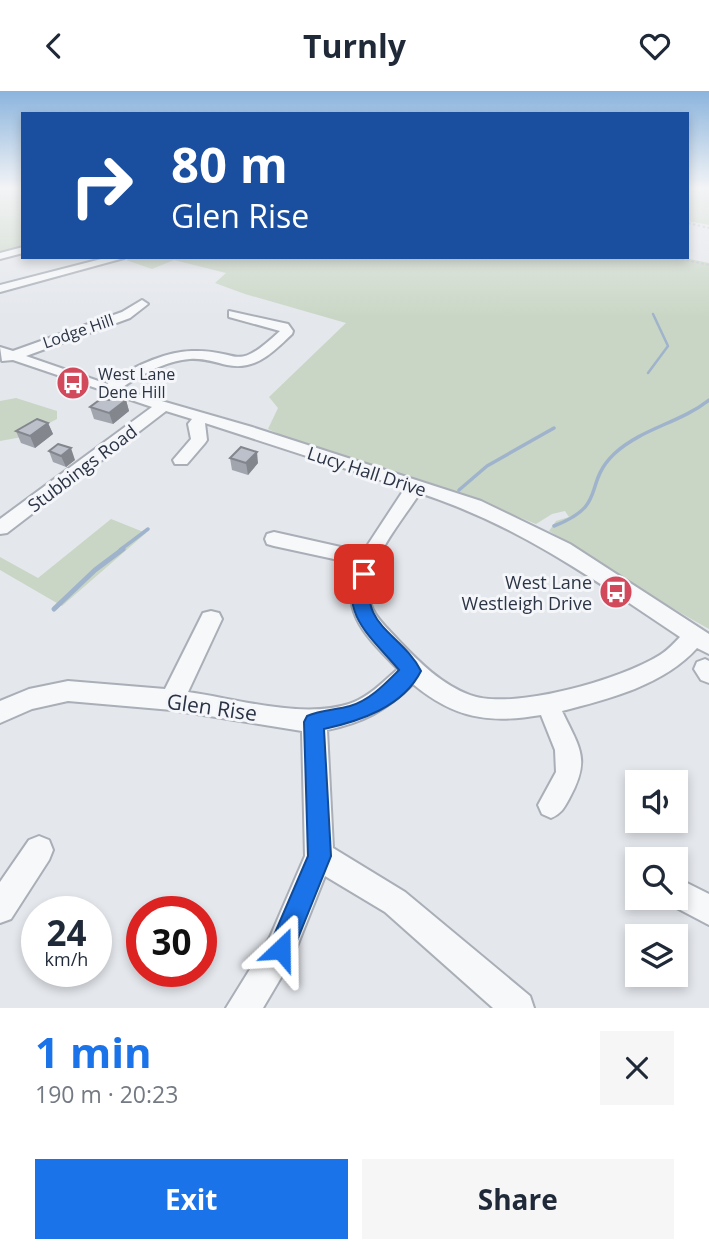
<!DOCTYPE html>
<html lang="en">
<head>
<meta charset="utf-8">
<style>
  :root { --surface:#fff; --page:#f6f6f7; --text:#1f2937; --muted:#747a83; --accent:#1a73e8 }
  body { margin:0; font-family:"Open Sans",sans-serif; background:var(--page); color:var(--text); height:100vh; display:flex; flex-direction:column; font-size:26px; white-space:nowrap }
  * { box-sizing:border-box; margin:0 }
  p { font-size:23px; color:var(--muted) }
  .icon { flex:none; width:38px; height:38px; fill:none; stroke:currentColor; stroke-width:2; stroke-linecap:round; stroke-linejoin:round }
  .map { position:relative; height:917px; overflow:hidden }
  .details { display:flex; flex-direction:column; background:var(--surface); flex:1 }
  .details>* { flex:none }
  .top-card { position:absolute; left:21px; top:21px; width:668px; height:147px; border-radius:0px; box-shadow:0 4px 10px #0003; background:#1a4fa0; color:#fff; overflow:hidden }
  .fabs { position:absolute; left:625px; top:679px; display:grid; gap:14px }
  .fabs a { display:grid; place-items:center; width:63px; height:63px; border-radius:0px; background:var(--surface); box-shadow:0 4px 10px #0003; font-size:35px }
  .speed { position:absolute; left:21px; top:805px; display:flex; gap:14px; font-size:35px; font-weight:700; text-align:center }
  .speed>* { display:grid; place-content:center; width:91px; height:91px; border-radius:50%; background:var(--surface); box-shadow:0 4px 10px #0003; line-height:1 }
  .speed small { font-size:18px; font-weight:400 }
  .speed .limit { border:10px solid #d22; background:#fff; color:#111 }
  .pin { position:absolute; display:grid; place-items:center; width:60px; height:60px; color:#fff; margin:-30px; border-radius:14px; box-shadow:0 4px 10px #0006 }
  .me { position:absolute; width:77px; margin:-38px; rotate:23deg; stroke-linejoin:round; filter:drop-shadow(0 0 5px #0008) }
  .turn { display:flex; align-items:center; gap:24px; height:147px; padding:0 35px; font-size:32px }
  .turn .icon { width:91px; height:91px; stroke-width:2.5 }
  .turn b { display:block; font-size:49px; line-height:60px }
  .round { display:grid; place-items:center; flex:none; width:74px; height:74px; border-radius:0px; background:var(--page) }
  .head { display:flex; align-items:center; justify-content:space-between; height:119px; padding:0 35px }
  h1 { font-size:42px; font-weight:700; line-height:52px; color:var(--accent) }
  .cta { display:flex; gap:14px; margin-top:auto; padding:14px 35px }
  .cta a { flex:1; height:80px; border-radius:0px; background:var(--accent); color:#fff; font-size:28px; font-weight:700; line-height:80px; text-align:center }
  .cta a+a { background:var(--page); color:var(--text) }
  header { display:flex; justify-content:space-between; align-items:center; height:91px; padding:0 35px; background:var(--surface); font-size:32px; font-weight:700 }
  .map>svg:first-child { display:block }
  .green { fill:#c9d6c5 }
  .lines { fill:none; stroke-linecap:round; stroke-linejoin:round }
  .stream-far2 { stroke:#9fb4cc; stroke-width:2.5 }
  .stream-far1 { stroke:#9fb4cc; stroke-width:3.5 }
  .stream { stroke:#9fb4cc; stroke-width:5 }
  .minor-casing { stroke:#a9aeb7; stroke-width:4 }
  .path { stroke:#c2c5cb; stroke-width:2; stroke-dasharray:2.5 2.5; stroke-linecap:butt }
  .minor { fill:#f7f8fa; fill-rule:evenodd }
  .wall { fill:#a1a5ae }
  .shaded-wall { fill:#83868d }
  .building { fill:#bbc0ca; stroke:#83868d; stroke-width:2 }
  .route { fill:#1a73e8; stroke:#114b97; stroke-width:2 }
  .labels { text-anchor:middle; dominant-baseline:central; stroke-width:6; stroke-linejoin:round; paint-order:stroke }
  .far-street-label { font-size:16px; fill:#2b3445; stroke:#f4f6f9 }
  .far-poi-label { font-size:16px; fill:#2b3445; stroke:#f4f6f9; text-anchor:start }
  .street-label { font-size:18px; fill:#2b3445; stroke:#f4f6f9 }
  .poi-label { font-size:18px; fill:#2b3445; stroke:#f4f6f9; text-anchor:end }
  .near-street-label { font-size:21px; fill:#2b3445; stroke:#f4f6f9 }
</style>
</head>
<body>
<header><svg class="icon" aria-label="back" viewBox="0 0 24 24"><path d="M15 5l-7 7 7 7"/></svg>Turnly<svg class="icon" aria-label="heart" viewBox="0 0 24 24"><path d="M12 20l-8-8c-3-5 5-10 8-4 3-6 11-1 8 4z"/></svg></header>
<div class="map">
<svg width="709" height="917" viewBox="0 0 709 917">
  <rect width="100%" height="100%" fill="#e4e7ec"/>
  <path class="green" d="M0,98H23V156L0,163Z
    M688,98H709V134L688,130Z
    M133,166H680L709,172V538C654,508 603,471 549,440L556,430L569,426L565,420L552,423L536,433L449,398L283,345L268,338L278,317L269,306L346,232L245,203L215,192L226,182L174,169L152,178L126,169Z
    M16,307L57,320V328L22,346L0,350V310Z
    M111,428L146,442L62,515L0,479V466L38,487Z"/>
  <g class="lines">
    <path class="stream-far2" d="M648,282L668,255L653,223"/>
    <path class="stream-far1" d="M459,399L487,375L554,337
      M554,435C609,414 582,394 614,363C642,337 680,332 709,309
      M120,459L148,438"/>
    <path class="stream" d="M54,518L95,479L123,458"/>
    <defs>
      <path id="minor" d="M23,156V162L0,168V162Z
        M109,166L124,167L0,201V194Z
        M142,209L148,213L130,227L26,265L107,293C131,277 163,261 192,260C242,258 233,284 280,240L229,226V220L288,233L293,240L292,243C273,261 256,280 227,274C214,271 203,267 190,268C165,270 140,284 120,298L252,336L481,410L570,453L709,543V563L697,557C664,594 609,608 562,620C580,658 591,668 569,708C564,717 561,723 551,727L542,723L538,714L556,681L555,659L541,624C488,633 454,627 413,593C385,620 364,631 327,639L333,757L405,801L530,905L534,917H493L385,821L325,785L292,868L263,917H226L270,846L305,765L302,640L172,619L68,610L32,618L0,632V610L29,598L68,590L165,598L203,522L211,520L219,522L222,528L188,601C237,608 302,628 349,613C368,607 383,591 398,578C366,545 338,521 357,473L274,455L267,453L265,448L267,443L274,441L363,461L405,397L205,332L207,349L205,352L187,373H175L173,369L191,348L188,333L192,328L166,320L7,442L0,443V428L152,316L13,269L2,270L0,256L13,260L122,221ZM420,402C520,435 593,488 680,546C674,552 668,559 660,564C622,588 513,620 470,604C442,594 419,571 399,550C386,535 368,522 369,501C371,465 401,431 420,402Z
        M705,568L709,570V592L701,589L694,578L697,571Z
        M39,745L49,749L53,759L49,769L11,828L0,832V791L29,749Z
        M681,789L709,803V834L671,814L667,807H676V792Z"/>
    </defs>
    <use href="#minor" class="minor-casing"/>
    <path class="path" d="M688,100L709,103
      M688,132L709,137
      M672,166L709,174"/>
    <use href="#minor" class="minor"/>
  </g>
  <path class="wall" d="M109,309H126L129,320L113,333L94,328L90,316Z
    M48,332L53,343L35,357L21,352L16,340Z
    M49,360L75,369L66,376L53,371Z
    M230,367L258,372L248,384L232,379Z"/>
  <path class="shaded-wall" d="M126,309L129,320L113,333L109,322Z
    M48,332L53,343L35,357L30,345Z
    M71,357L75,369L66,376L61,365Z
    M257,361L258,372L248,384L246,372Z"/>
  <path class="building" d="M113,305L126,309L109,322L90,316L102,307L109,309Z
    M37,328L48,332L30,345L16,340Z
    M58,353L71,357L61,365L49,360Z
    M241,356L257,361L246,372L230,367Z"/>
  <linearGradient id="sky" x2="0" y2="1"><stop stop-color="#8bb4dd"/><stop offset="0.43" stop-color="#f3f4f6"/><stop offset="1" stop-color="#f3f4f6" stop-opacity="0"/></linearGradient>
  <rect width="709" height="226" fill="url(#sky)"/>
  <path class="route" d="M364,477L373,483C356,534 402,542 421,580C403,616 360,630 324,638L331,765L290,867L281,870L272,867L268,858L308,765L304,631L307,625C321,619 336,619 350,615C370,609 385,593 399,579C374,549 336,521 359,479Z"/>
  <defs>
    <symbol id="bus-disc" viewBox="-11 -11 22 22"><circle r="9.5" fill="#d1495b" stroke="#f4f6f9"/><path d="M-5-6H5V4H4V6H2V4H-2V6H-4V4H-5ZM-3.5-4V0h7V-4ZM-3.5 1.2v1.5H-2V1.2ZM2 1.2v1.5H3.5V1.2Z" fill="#fff"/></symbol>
  </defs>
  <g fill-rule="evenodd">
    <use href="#bus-disc" x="54" y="273" width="38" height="38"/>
    <use href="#bus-disc" x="597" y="482" width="38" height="38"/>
  </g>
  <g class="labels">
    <g class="far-street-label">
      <text transform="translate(78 240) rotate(-19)">Lodge Hill</text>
    </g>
    <g class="far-poi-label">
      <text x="98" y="283">West Lane<tspan x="98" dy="18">Dene Hill</tspan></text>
    </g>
    <g class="street-label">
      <text transform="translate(82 377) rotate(-37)">Stubbings Road</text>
      <text transform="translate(367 380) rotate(18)">Lucy Hall Drive</text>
    </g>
    <g class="poi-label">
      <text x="592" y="491">West Lane<tspan x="592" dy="21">Westleigh Drive</tspan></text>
    </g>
    <g class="near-street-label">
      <text transform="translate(212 616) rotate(8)">Glen Rise</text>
    </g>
  </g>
</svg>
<div class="fabs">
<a><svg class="icon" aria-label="sound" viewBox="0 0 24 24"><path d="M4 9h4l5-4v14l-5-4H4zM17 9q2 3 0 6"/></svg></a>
<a><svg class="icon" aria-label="search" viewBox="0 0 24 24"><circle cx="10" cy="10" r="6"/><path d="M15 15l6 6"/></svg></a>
<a><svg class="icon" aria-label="layers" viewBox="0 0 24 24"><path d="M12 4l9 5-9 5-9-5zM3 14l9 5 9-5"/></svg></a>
</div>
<div class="speed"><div>24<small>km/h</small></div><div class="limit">30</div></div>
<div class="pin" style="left:364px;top:483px;background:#d93025"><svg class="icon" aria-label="arrive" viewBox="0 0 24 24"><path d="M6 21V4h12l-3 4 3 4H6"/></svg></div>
<svg class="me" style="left:281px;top:858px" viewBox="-20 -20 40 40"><path d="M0-17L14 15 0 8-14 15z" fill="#1a73e8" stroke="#fff" stroke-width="4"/></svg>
<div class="top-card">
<div class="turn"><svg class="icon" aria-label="right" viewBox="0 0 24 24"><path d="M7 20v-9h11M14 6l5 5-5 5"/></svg><div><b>80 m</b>Glen Rise</div></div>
</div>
</div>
<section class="details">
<div class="head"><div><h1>1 min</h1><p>190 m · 20:23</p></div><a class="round"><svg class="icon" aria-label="close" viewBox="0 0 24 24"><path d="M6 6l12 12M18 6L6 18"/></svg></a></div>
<div class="cta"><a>Exit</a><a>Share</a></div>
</section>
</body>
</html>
